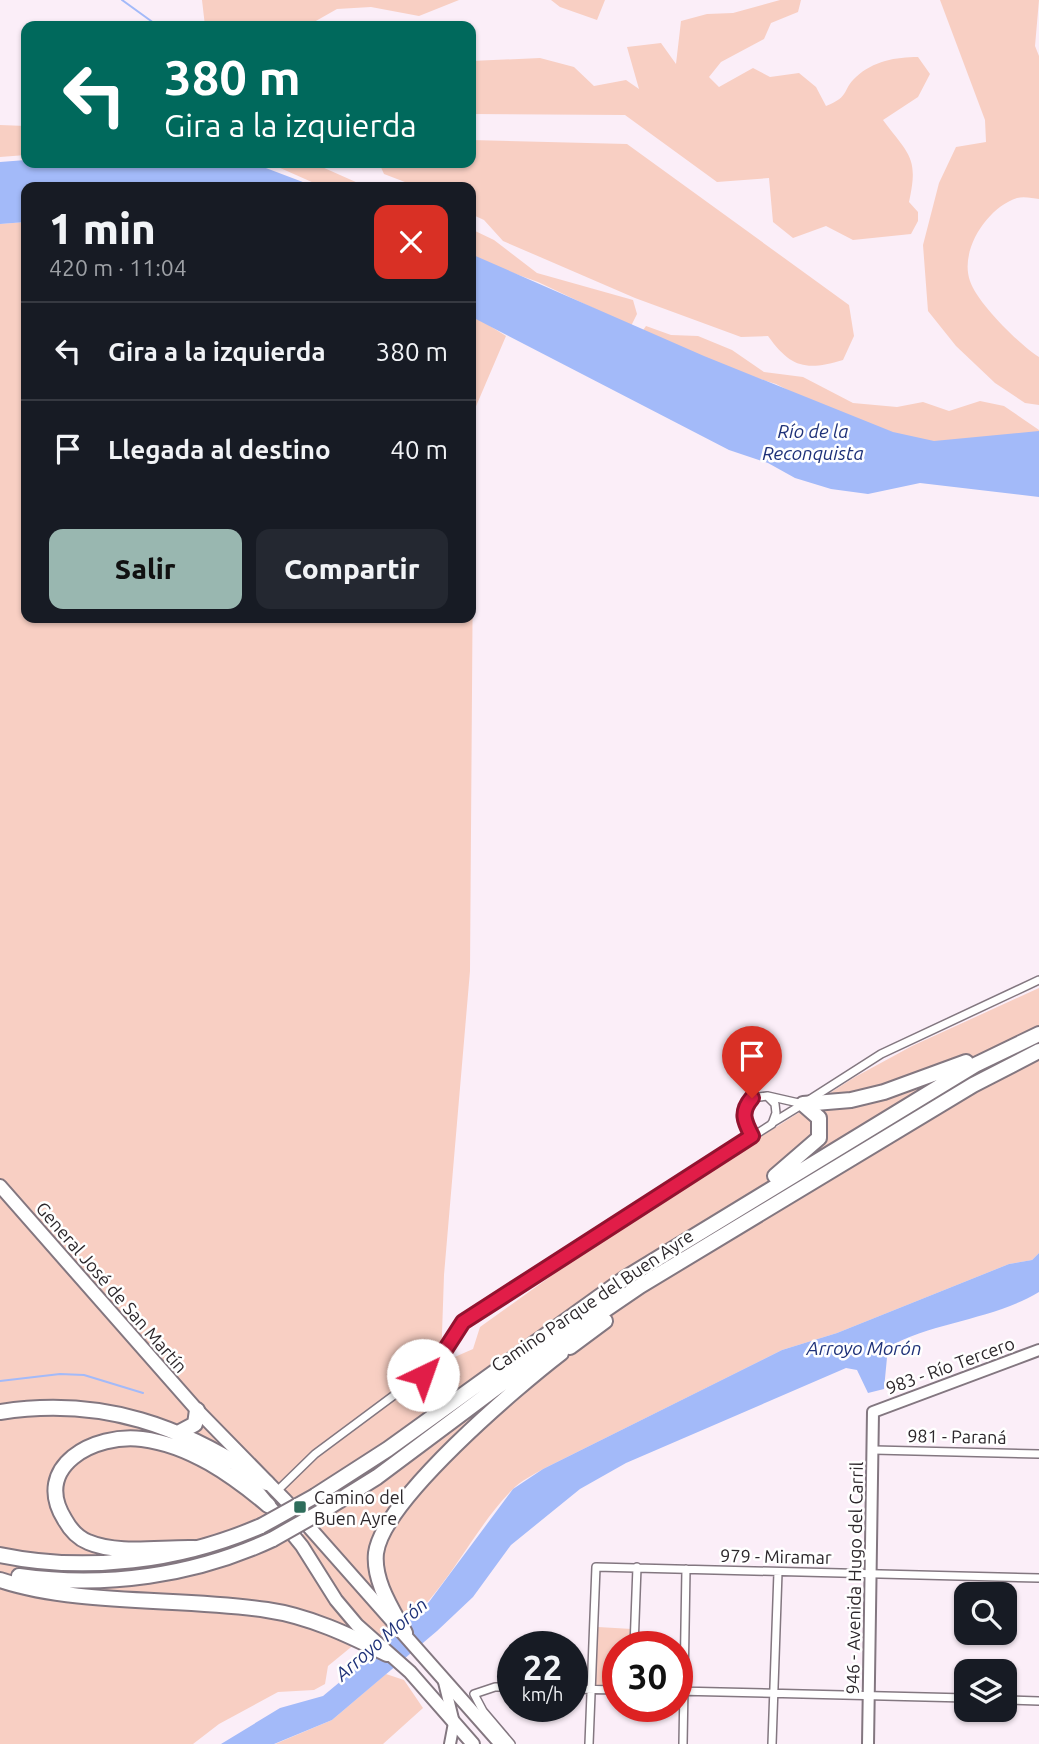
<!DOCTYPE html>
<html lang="es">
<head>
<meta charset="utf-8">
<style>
  :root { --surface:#171b24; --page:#242831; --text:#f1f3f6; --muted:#9ea1a6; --line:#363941; --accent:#99b7b0 }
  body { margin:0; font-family:Ubuntu,sans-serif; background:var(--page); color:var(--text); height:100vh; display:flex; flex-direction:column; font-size:26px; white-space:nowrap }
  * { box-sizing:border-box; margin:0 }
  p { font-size:23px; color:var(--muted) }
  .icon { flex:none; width:38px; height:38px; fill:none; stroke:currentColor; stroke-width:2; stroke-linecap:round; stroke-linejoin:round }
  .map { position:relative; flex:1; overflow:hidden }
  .side { position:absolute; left:21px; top:182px; width:455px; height:441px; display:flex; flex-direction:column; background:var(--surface); border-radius:14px; box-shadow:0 2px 5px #0004 }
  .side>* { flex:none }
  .banner { position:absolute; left:21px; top:21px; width:455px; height:147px; border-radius:14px; box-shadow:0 2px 5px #0004; background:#00695c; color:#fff; overflow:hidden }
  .controls { position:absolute; left:954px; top:1582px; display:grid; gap:14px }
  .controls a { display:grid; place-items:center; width:63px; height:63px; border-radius:14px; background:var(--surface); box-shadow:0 2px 5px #0004; font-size:35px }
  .speed { position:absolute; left:497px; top:1631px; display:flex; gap:14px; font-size:35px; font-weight:700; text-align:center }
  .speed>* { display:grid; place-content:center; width:91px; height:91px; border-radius:50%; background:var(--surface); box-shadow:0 2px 5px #0004; line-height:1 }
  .speed small { font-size:18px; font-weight:400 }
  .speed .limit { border:10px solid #d22; background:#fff; color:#111 }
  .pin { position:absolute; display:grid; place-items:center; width:60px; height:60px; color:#fff; margin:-72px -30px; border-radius:50% 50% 50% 0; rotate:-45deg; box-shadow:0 0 7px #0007 }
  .pin .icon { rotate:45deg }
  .me { position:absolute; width:77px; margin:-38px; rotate:42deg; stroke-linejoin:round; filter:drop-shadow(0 0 5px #0008) }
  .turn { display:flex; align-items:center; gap:24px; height:147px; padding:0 28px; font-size:32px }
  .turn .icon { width:91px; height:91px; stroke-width:2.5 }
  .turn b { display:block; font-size:49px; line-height:60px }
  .round { display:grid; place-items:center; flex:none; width:74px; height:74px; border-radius:14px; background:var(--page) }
  .overview { display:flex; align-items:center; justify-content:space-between; height:119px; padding:0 28px }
  h1 { font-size:42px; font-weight:800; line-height:52px }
  .button { display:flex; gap:14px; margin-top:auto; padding:14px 28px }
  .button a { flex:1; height:80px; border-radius:14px; background:var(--accent); color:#111; font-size:28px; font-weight:800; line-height:80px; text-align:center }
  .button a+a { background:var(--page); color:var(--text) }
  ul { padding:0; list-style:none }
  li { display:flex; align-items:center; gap:21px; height:98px; padding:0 28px; border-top:2px solid var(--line) }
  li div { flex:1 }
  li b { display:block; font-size:26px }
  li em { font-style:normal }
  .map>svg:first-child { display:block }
  .green { fill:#f8cfc3 }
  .water { fill:#a3baf9 }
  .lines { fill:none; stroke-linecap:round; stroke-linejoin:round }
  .stream { stroke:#a3baf9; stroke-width:2 }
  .street-casing { stroke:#837780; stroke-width:10 }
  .secondary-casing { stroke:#837780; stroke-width:14 }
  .primary-casing { stroke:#837780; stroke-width:16 }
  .highway-casing { stroke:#837780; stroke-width:18 }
  .street { stroke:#fff; stroke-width:7 }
  .secondary { stroke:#fff; stroke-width:10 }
  .primary { stroke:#fff; stroke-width:12 }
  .highway { stroke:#fff; stroke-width:14 }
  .highway-bridge-casing { stroke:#837780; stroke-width:18; stroke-linecap:butt }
  .highway-bridge { stroke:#fff; stroke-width:14 }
  .route-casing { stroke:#92132f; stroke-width:18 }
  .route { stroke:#e11d48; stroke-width:12 }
  .poi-dot { fill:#2e6d5b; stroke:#fff; stroke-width:2.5 }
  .labels { text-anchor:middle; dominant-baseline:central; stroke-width:5; stroke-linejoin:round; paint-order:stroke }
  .street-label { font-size:18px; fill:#2c272b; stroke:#fff }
  .poi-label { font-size:18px; fill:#2c272b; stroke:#fff; text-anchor:start }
  .water-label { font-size:19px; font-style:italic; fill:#1f3279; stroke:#fff }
</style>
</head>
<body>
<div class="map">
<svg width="1039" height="1744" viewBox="0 0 1039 1744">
  <rect width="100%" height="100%" fill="#fbeef8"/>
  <path class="green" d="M202,0H459L419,16L371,7L337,9L307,26H205Z
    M551,0H605L597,20L560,7Z
    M780,0H801L798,12L771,23L764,39L721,62L709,77L719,87L753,68L770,77L799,73L816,87L826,106C851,96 841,91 856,77C873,61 896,57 918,57L930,74L918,97L883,120C909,155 919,157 909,202L918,212V221L911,234L853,240L826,226L793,238L773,222L769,178L717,182L625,115L471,114V61L540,58L574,67L594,86L626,80L639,89L627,47L661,43L676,64L681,21L707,14L733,13Z
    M940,0H1039L1035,46L1039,56V199C1033,198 1023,196 1017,198C988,207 959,250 970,281C977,303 1020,345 1039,357V405L1025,403L995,383L956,346L928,311L923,245L939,183L956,147L986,142L985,120Z
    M0,125L26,126V155L0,157Z
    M471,140L627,144L849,305L854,336L843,360C806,371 791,368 768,336L741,337L635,298L503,241L484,220L471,214V187H418L384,174L379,163H471Z
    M269,163H313L358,183L380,187H323Z
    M26,222V618H471V314L506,336L474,411L470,971L444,1275L441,1363L473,1349L480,1327L625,1223L855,1077L912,1046L1039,988V1253L1032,1260L1009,1264L837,1333L782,1350L543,1469C533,1475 520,1481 512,1490C473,1530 451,1583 409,1621L400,1606L394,1612L201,1416L367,1634L328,1666L325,1684L314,1690L278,1692L219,1724L193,1744H0V224Z
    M471,229L494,240L537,273L633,300L637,314L631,326L538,282L471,258Z
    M646,326L671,335L698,336L732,350L764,372L803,377L853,403L897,407L923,402L949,411L980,401L1004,406L1039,430V434L940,449L823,408L776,384L718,366L641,333Z
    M305,1533L385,1622L387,1626L380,1636C356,1631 315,1558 300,1535Z
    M598,1627L632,1629L631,1647H618V1686L595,1685Z
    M386,1674L404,1680L423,1708L383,1744H275L332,1720Z"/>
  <path class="water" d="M26,160V163H253L316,187H26V222L0,224V162Z
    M471,254L704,356L893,432L934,441L1039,431V497L920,483L868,494L831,489L795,478L768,463L729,450L472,317Z
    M1039,1253V1292C992,1320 936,1321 888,1347L884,1389L868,1393L857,1370L846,1368L626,1463L580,1489L511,1545L473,1597L437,1631L332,1720L274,1744H221L280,1708L323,1696L353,1671L429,1602L513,1489L543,1469L782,1350L837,1333L1009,1264L1032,1260Z"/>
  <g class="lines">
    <path class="stream" d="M122,0L158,26
      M0,1381L60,1374L84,1375L143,1393"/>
    <defs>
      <path id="street" d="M768,1096L803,1104L772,1123
        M809,1100L881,1054L1039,980
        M874,1450L1039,1454
        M276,1492L315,1454L436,1364L463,1322L772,1124L776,1113L775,1104L767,1096L752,1098C740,1112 744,1121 752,1136
        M634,1647L637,1567
        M572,1689L618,1690
        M677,1691L966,1698
        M1004,1700L1039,1701
        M511,1744L483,1711L474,1694L495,1687H513
        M589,1744L596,1567L1039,1578
        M683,1744L686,1569
        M772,1744L778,1572"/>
      <path id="secondary" d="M444,1682L454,1723L450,1744
        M868,1744L873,1412L1039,1350"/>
      <path id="primary" d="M0,1186L197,1410L286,1501L501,1744
        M236,1465L302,1546L336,1600L357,1625L410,1672L473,1744"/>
      <path id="highway" d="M803,1104L851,1100L884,1092L966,1062
        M775,1176L819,1138V1118L803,1104
        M570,1347L605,1321
        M0,1412C102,1396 184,1426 267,1483
        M180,1432L195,1424L197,1410
        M315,1496L388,1449L624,1279L975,1065L1039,1034
        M324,1510L377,1477L555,1344L640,1286L973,1085L1039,1051
        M194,1548C161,1547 118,1555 88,1542C78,1538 70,1529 65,1520C31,1466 95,1433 142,1439C190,1445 232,1475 268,1505
        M0,1555C87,1573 180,1561 261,1526
        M19,1576C105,1588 194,1576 273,1539
        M0,1580C78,1606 184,1597 267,1610C309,1616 349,1635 387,1654
        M405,1633C392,1609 373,1581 376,1553C383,1500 518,1386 561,1353"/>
    </defs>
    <use href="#street" class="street-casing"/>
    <use href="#secondary" class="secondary-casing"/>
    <use href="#primary" class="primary-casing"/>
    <use href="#highway" class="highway-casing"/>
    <use href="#street" class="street"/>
    <use href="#secondary" class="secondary"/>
    <use href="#primary" class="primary"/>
    <use href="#highway" class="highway"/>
    <defs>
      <path id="highway-bridge" d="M261,1526L315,1496
        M273,1539L324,1510"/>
    </defs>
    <use href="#highway-bridge" class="highway-bridge-casing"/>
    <use href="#highway-bridge" class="highway-bridge"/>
  </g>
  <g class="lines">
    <defs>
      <path id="route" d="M423,1375L436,1364L463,1322L752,1136C744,1121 740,1112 752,1098"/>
    </defs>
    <use href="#route" class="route-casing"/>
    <use href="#route" class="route"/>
  </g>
  <rect class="poi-dot" x="293" y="1500" width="14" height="14" rx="3.5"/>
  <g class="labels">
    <g class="street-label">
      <text transform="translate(112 1287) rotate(49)">General José de San Martín</text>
      <text transform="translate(592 1300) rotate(-34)">Camino Parque del Buen Ayre</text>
      <text transform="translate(950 1365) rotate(-20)">983 - Río Tercero</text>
      <text transform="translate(957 1436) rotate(1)">981 - Paraná</text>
      <text transform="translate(776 1556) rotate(1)">979 - Miramar</text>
      <text transform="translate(854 1578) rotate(-89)">946 - Avenida Hugo del Carril</text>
    </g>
    <g class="poi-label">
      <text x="314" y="1497">Camino del<tspan x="314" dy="21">Buen Ayre</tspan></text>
    </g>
    <g class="water-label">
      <text x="813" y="431">Río de la<tspan x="813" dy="22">Reconquista</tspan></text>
      <text x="864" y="1348">Arroyo Morón</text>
      <text transform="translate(381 1639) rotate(-41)">Arroyo Morón</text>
    </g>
  </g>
</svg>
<div class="controls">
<a><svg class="icon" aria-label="search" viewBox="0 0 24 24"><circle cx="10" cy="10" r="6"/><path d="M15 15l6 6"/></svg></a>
<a><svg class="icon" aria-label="layers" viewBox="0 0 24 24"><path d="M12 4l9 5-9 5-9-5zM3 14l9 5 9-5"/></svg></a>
</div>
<div class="speed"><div>22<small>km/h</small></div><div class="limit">30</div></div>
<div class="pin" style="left:752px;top:1098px;background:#d93025"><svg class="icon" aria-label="arrive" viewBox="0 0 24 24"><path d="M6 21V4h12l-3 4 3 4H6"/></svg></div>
<svg class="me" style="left:423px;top:1375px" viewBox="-20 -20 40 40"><circle r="19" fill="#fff"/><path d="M0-13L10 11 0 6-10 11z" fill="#e11d48"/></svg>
<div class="banner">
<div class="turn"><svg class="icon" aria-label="left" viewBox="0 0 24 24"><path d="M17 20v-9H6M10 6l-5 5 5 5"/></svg><div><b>380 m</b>Gira a la izquierda</div></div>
</div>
<section class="side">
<div class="overview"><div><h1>1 min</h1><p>420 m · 11:04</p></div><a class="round" style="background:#d93025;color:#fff"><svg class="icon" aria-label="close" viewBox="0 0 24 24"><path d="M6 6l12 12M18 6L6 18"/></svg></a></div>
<ul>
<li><svg class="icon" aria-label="left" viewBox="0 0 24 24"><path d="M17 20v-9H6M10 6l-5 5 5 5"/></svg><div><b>Gira a la izquierda</b></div><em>380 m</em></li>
<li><svg class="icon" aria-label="arrive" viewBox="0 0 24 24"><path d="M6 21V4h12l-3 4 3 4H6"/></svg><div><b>Llegada al destino</b></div><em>40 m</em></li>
</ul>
<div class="button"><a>Salir</a><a>Compartir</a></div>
</section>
</div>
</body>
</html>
